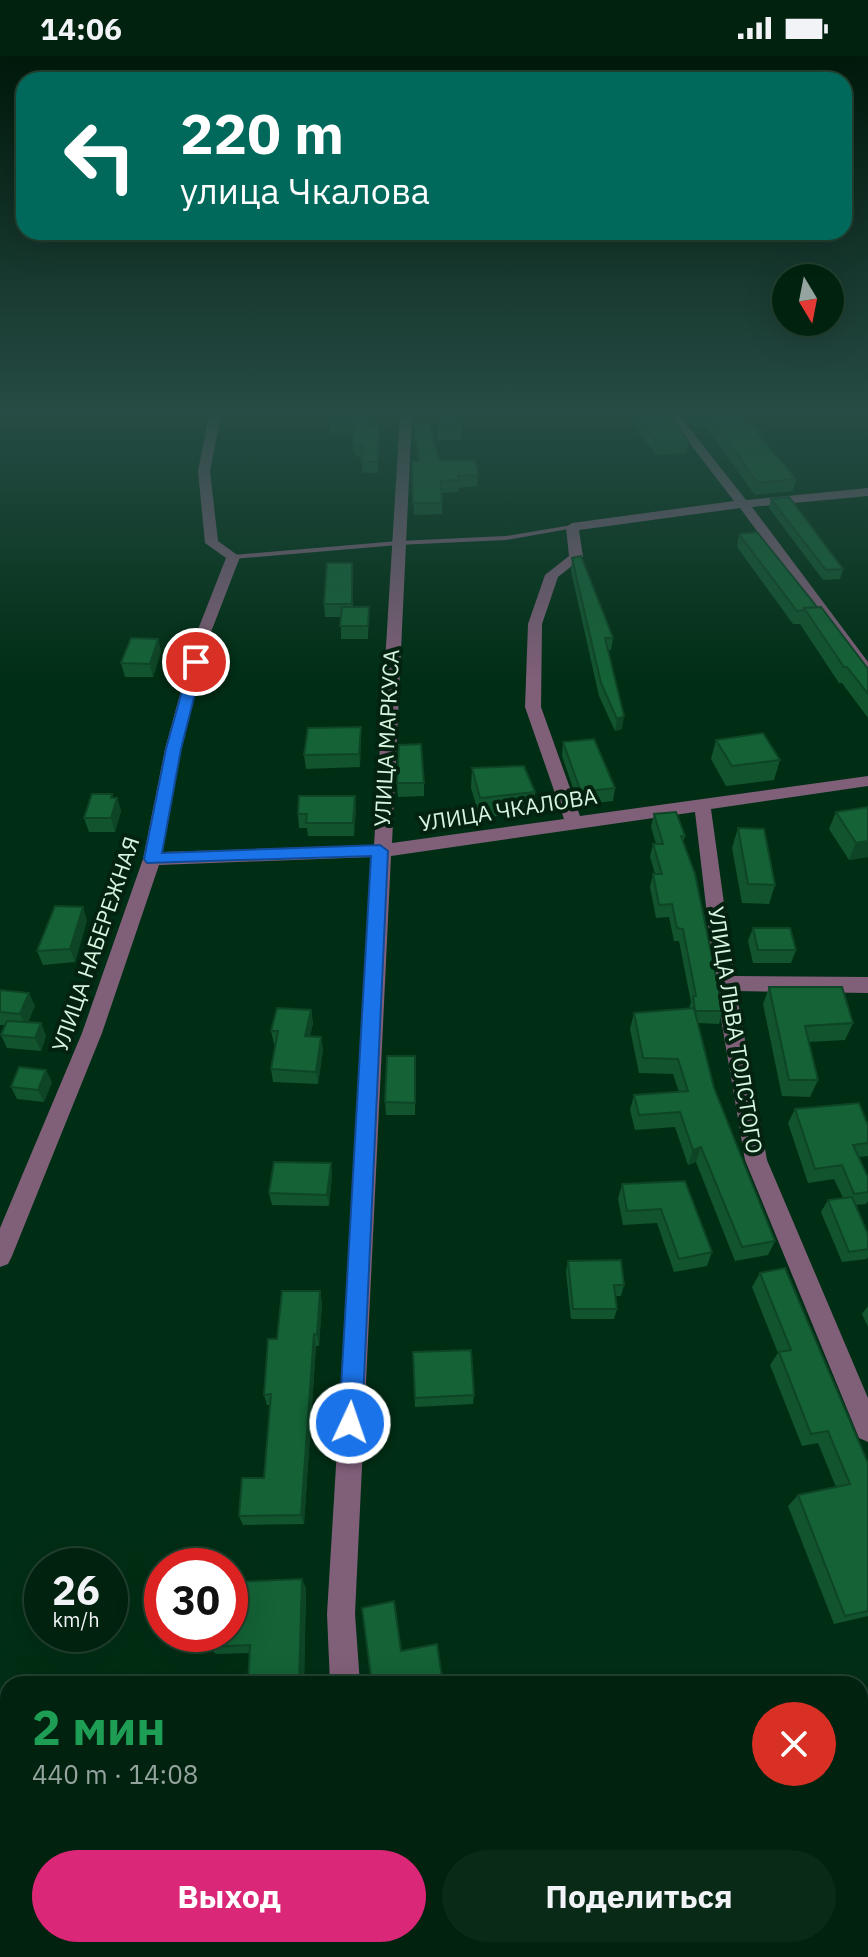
<!DOCTYPE html>
<html lang="ru">
<head>
<meta charset="utf-8">
<style>
  :root { --surface:#00220f; --page:#0a2a18; --text:#f1f3f6; --muted:#95a49e; --line:#223f2f; --accent:#db2777 }
  body { margin:0; font-family:"IBM Plex Sans",sans-serif; background:var(--page); color:var(--text); height:100vh; display:flex; flex-direction:column; font-size:30px; white-space:nowrap }
  * { box-sizing:border-box; margin:0 }
  p { font-size:26px; color:var(--muted) }
  .icon { flex:none; width:44px; height:44px; fill:none; stroke:currentColor; stroke-width:2; stroke-linecap:round; stroke-linejoin:round }
  .map { position:relative; flex:1; overflow:hidden }
  .drawer { position:absolute; left:0px; top:1620px; width:868px; height:282px; display:flex; flex-direction:column; background:var(--surface); border-radius:24px 24px 0 0; box-shadow:0 8px 32px #0002,0 0 0 2px var(--line) }
  .drawer>* { flex:none }
  .hud { position:absolute; left:16px; top:16px; width:836px; height:168px; border-radius:24px; box-shadow:0 8px 32px #0002,0 0 0 2px var(--line); background:#00695c; color:#fff; overflow:hidden }
  .needle { width:52px; rotate:170deg }
  .fabs { position:absolute; left:772px; top:208px; display:grid; gap:16px }
  .fabs a { display:grid; place-items:center; width:72px; height:72px; border-radius:50%; background:var(--surface); box-shadow:0 8px 32px #0002,0 0 0 2px var(--line); font-size:40px }
  .speed { position:absolute; left:24px; top:1492px; display:flex; gap:16px; font-size:40px; font-weight:700; text-align:center }
  .speed>* { display:grid; place-content:center; width:104px; height:104px; border-radius:50%; background:var(--surface); box-shadow:0 8px 32px #0002,0 0 0 2px var(--line); line-height:1 }
  .speed small { font-size:20px; font-weight:400 }
  .speed .limit { border:12px solid #d22; background:#fff; color:#111 }
  .pin { position:absolute; display:grid; place-items:center; width:68px; height:68px; color:#fff; margin:-34px; border:4px solid #fff; border-radius:50%; box-shadow:0 2px 8px #0007 }
  .me { position:absolute; width:88px; margin:-44px; rotate:3deg; stroke-linejoin:round; filter:drop-shadow(0 0 6px #0008) }
  .turn { display:flex; align-items:center; gap:28px; height:168px; padding:0 32px; font-size:36px }
  .turn .icon { width:104px; height:104px; stroke-width:2.5 }
  .turn b { display:block; font-size:56px; line-height:68px }
  .round { display:grid; place-items:center; flex:none; width:84px; height:84px; border-radius:42px; background:var(--page) }
  .head { display:flex; align-items:center; justify-content:space-between; height:136px; padding:0 32px }
  h1 { font-size:48px; font-weight:700; line-height:60px; color:#1e9e55 }
  .button { display:flex; gap:16px; margin-top:auto; padding:16px 32px }
  .button a { flex:1; height:92px; border-radius:48px; background:var(--accent); color:#fff; font-size:32px; font-weight:700; line-height:92px; text-align:center }
  .button a+a { background:var(--page); color:var(--text) }
  .status { display:flex; justify-content:space-between; align-items:center; height:56px; padding:0 40px; background:var(--surface); direction:ltr }
  .status svg { height:22px; fill:currentColor }
  .map>svg:first-child { display:block }
  .lines { fill:none; stroke-linecap:round; stroke-linejoin:round }
  .service { fill:#805f79; fill-rule:evenodd }
  .minor { fill:#805f79; fill-rule:evenodd }
  .wall { fill:#11542e }
  .shaded-wall { fill:#0e4526 }
  .building { fill:#146236; stroke:#0e4526; stroke-width:2 }
  .route { fill:#1a73e8; stroke:#114b97; stroke-width:2 }
  .labels { text-anchor:middle; dominant-baseline:central; stroke-width:8; stroke-linejoin:round; paint-order:stroke }
  .street-label { font-size:22px; fill:#d6f4de; stroke:#03220f }
</style>
</head>
<body>
<div class="status"><b>14:06</b><svg viewBox="0 0 49 12"><path d="M0 12V9h3v3zM5 12V6h3v6zM10 12V3h3v9zM15 12V0h3v12zM26 1h20v11H26zM47 4h2v5h-2z"/></svg></div>
<div class="map">
<svg width="868" height="1901" viewBox="0 0 868 1901">
  <rect width="100%" height="100%" fill="#002e14"/>
  <g class="lines">
    <path class="service" d="M572,469L575,471L574,472L506,484L398,489L233,503L230,501L233,499L398,485L506,480Z"/>
    <path class="minor" d="M209,359H221L210,415L218,485L240,501L211,576L181,693L162,796L374,789L400,359H412L392,787L564,763L525,651L528,568L545,519L569,500L566,471L572,467L734,445L668,359H679L746,444L868,432V440L752,451L868,606V621L863,619L740,452L579,474L583,501L558,521L542,568L541,651L580,760L868,720V730L711,753L734,920L868,921V937L736,935L767,1104L868,1342V1386L859,1382L745,1104L715,927L695,756L391,800L355,1558L360,1628H330L327,1558L373,801L159,809L102,977L12,1200L8,1208L0,1211V1172L82,977L143,803L165,693L197,576L226,502L205,487L198,415Z
      M868,1854V1888L860,1890V1856Z
      M345,1894H379L380,1901H346Z
      M743,1894H800L797,1901H740Z"/>
  </g>
  <path class="wall" d="M328,359H373V369L379,380L378,417H362V401L355,400V394H353V377H330Z
    M438,359L462,369L461,384H438Z
    M627,359H675V367L688,385L686,397L656,399Z
    M683,359H741L760,376L759,380L796,423L793,435L755,439L704,369L692,370Z
    M414,366L440,405L478,419L477,430L459,432V436L442,437V458L414,459L412,405H418Z
    M771,443L843,513L840,523L823,524L769,452Z
    M739,478L817,551L868,613V662L842,627H839L800,568H793L737,491Z
    M572,502L613,582L611,594H608L622,673L615,675L599,640L571,515Z
    M352,507L353,551H369L368,583H341V561H325L324,548Z
    M158,583L161,596L153,621H125L121,607Z
    M361,671L360,711L306,713L304,699Z
    M716,684L780,704L774,724L726,730L711,703Z
    M563,686L615,732L613,745L579,749L562,700Z
    M472,712L535,736L533,756L480,762L471,732Z
    M397,727H424V740L398,741Z
    M355,740L356,753L354,780H308L307,772H299L298,758Z
    M113,742H117L121,755L115,776H89L84,762Z
    M868,749V801L849,804L829,773L836,756L867,751Z
    M654,758L685,780L683,786L723,955L719,968L698,967L714,1032L775,1185L768,1199L735,1205L696,1106L688,1109L675,1071L635,1074L630,1054L634,1039L679,1036L673,1018L639,1017L630,973L634,957L689,953L691,946L679,885H674L669,861L656,862L650,831L653,818H655L650,801L653,788H656L651,771Z
    M738,772L775,829L769,848L742,847L732,792Z
    M87,864L75,906L43,909L37,895Z
    M753,872L796,894L791,907H753L748,885Z
    M769,931L853,967L845,984L808,986L818,1024L810,1041L782,1040L763,948Z
    M0,934L35,950L28,966L41,967L46,980L41,995L7,992L1,979L5,969H0Z
    M311,954L313,967L310,981H321L323,994L318,1028L273,1026L271,1013L276,988H274L271,975Z
    M415,1000V1059H386L385,1046Z
    M52,1026L44,1046L17,1043L11,1031Z
    M795,1053L868,1067V1100L859,1101L868,1121V1145L866,1148L855,1149L868,1178V1201L867,1203L842,1206L821,1156L828,1144L843,1142L834,1123L808,1127L788,1067Z
    M331,1107L332,1119L329,1150L272,1149L269,1137Z
    M685,1125L712,1196L707,1210L674,1216L657,1167L623,1169L618,1143L622,1128Z
    M568,1205L624,1229L621,1240H615L617,1253L614,1263H571L566,1216Z
    M760,1217L868,1407V1560L834,1568L788,1450L798,1439L836,1431L818,1387L802,1390L770,1309L778,1297L752,1231Z
    M320,1235L322,1247L319,1290H316L304,1468L243,1469L239,1460L264,1422L270,1349H267L264,1339L277,1283Z
    M868,1250V1271L862,1258Z
    M413,1296L474,1339L473,1348L415,1351Z
    M302,1523L306,1533L304,1628H248L249,1597L216,1598L209,1591Z"/>
  <path class="shaded-wall" d="M158,583L161,596L153,621L150,608Z
    M624,660L622,673L615,675L617,663Z
    M361,671V685L360,711L359,698Z
    M112,738L115,748L117,742L121,755L115,776L111,762Z
    M355,740L356,753L354,780L353,767Z
    M868,785V801L849,804L856,787Z
    M83,851L87,864L75,906L70,893Z
    M29,937L35,950L26,971L20,958Z
    M311,954L313,967L307,993L305,980Z
    M41,967L46,980L41,995L35,982Z
    M321,981L323,994L318,1028L316,1016Z
    M46,1014L52,1026L44,1046L38,1034Z
    M701,1091L696,1106L688,1109L693,1094Z
    M331,1107L332,1119L329,1150L327,1139Z
    M320,1235L322,1247L319,1290L317,1279Z
    M314,1278L316,1290L304,1468L301,1459Z
    M302,1523L306,1533L304,1628H299Z"/>
  <path class="building" d="M328,359H373V369H379L378,406H361L363,389H355V383H352L354,365L329,366Z
    M438,359H461L462,369L438,370Z
    M637,359H675L670,360L688,385L657,387Z
    M708,359H741L760,376H756L796,423L758,427Z
    M414,366H428L440,405L475,404L478,419L458,420L459,424L441,425L442,447H413L412,405H419Z
    M789,441L843,513L826,514L771,443Z
    M757,476L817,551L804,552V554L797,555L739,478Z
    M581,500L613,582H605L624,660L617,663L601,627L572,502Z
    M327,507H352V548H324Z
    M342,551H369L368,570H340Z
    M821,551L868,613V638L847,611H844L804,552Z
    M131,582L158,583L150,608L121,607Z
    M361,671L359,698L304,699L308,672Z
    M763,677L780,704L732,710L716,684Z
    M594,683L615,732L581,736L563,686Z
    M421,688L424,727H397L399,689Z
    M524,710L535,736L480,742L472,712Z
    M92,738H112L111,742H117L111,762H84Z
    M299,740H355L353,767H306L307,758H298Z
    M868,751V785L856,787L836,756Z
    M676,756L685,780H681L695,818L723,955H695L693,940H696L683,873L677,872L672,848L659,849L653,818H662L653,788H663L654,758Z
    M738,772L764,773L775,829L748,828Z
    M55,850L83,851L70,893L37,895Z
    M753,872H790L796,894H758Z
    M769,931H842L853,967L805,970L818,1024H789Z
    M0,934L29,937L20,958L0,956Z
    M277,952L311,954L305,980L321,981L316,1016L271,1013L278,975H271Z
    M694,952L714,1032L775,1185L742,1191L701,1091L693,1094L680,1056L639,1059L634,1039L688,1035L678,1003L643,1002L634,957Z
    M7,965L41,967L35,982L1,979Z
    M387,1000H415V1047L385,1046Z
    M19,1011L46,1014L38,1034L11,1031Z
    M859,1047L867,1067H868V1087L853,1089L868,1121V1136L854,1138L842,1109L815,1113L795,1053Z
    M274,1106L331,1107L327,1139L269,1137Z
    M685,1125L712,1196L679,1203L661,1153L627,1155L622,1128Z
    M852,1141L868,1178V1193L849,1196L828,1144Z
    M621,1204L624,1229H614L617,1253H573L568,1205Z
    M785,1212L868,1407V1555L845,1560L798,1439L850,1428L828,1375L811,1378L779,1296L791,1294L760,1217Z
    M282,1235H320L317,1279L314,1278L301,1459L239,1460L242,1422H264L271,1338L264,1339L268,1283H277Z
    M471,1294L474,1339L415,1342L413,1296Z
    M302,1523L299,1628H248L250,1589L209,1591L211,1578H230V1526Z
    M394,1545L401,1595L437,1588L443,1628H372L362,1552Z
    M408,1894H542V1897L526,1901H409Z"/>
  <linearGradient id="sky" x2="0" y2="1"><stop stop-color="#00190b"/><stop offset="0.57" stop-color="#264c45"/><stop offset="1" stop-color="#264c45" stop-opacity="0"/></linearGradient>
  <rect width="868" height="625" fill="url(#sky)"/>
  <path class="route" d="M196,602L203,606L181,693L162,797L380,789L388,795L362,1367L359,1375L350,1379L342,1375L339,1367L371,800L147,807L144,803L166,693L190,606Z"/>
  <g class="labels">
    <g class="street-label">
      <text transform="translate(386 682) rotate(-87)">УЛИЦА МАРКУСА</text>
      <text transform="translate(508 753) rotate(-9)">УЛИЦА ЧКАЛОВА</text>
      <text transform="translate(95 888) rotate(-71)">УЛИЦА НАБЕРЕЖНАЯ</text>
      <text transform="translate(736 974) rotate(81)">УЛИЦА ЛЬВА ТОЛСТОГО</text>
    </g>
  </g>
</svg>
<div class="fabs">
<a><svg class="needle" viewBox="-14 -14 28 28"><path d="M0-13l5 13h-10z" fill="#e53935"/><path d="M0 13l5-13h-10z" fill="#95a49e"/></svg></a>
</div>
<div class="speed"><div>26<small>km/h</small></div><div class="limit">30</div></div>
<div class="pin" style="left:196px;top:606px;background:#d93025"><svg class="icon" aria-label="arrive" viewBox="0 0 24 24"><path d="M6 21V4h12l-3 4 3 4H6"/></svg></div>
<svg class="me" style="left:350px;top:1367px" viewBox="-20 -20 40 40"><circle r="17" fill="#1a73e8" stroke="#fff" stroke-width="3"/><path d="M0-11L8 9 0 5-8 9z" fill="#fff"/></svg>
<div class="hud">
<div class="turn"><svg class="icon" aria-label="left" viewBox="0 0 24 24"><path d="M17 20v-9H6M10 6l-5 5 5 5"/></svg><div><b>220 m</b>улица Чкалова</div></div>
</div>
<section class="drawer">
<div class="head"><div><h1>2 мин</h1><p>440 m · 14:08</p></div><a class="round" style="background:#d93025;color:#fff"><svg class="icon" aria-label="close" viewBox="0 0 24 24"><path d="M6 6l12 12M18 6L6 18"/></svg></a></div>
<div class="button"><a>Выход</a><a>Поделиться</a></div>
</section>
</div>
</body>
</html>
